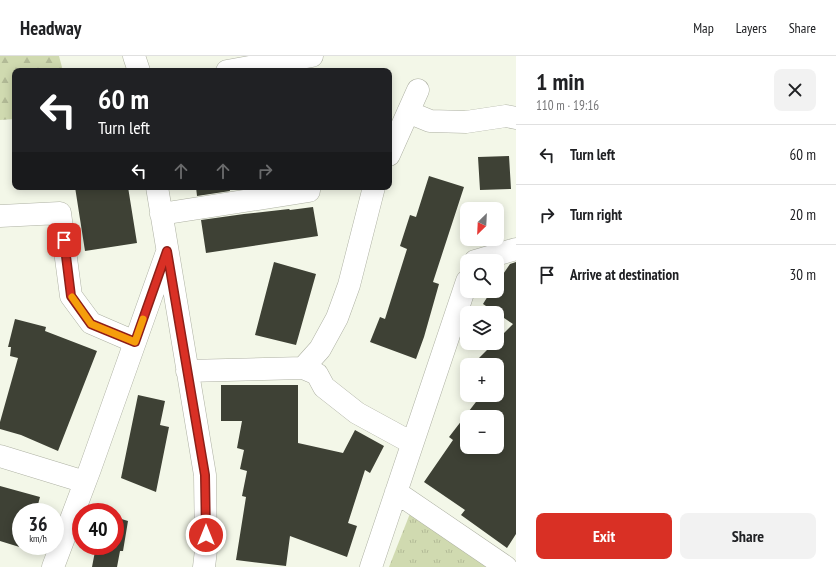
<!DOCTYPE html>
<html lang="en">
<head>
<meta charset="utf-8">
<style>
  :root { --surface:#fff; --page:#f2f2f2; --text:#202124; --muted:#757577; --line:#e0e0e0; --accent:#d93025 }
  body { margin:0; font-family:"PT Sans Narrow",sans-serif; background:var(--page); color:var(--text); height:100vh; display:flex; flex-direction:column; font-size:15px; white-space:nowrap }
  * { box-sizing:border-box; margin:0 }
  p { font-size:13px; color:var(--muted) }
  .icon { flex:none; width:22px; height:22px; fill:none; stroke:currentColor; stroke-width:2; stroke-linecap:round; stroke-linejoin:round }
  .map { position:relative; flex:1; overflow:hidden }
  .sheet { display:flex; flex-direction:column; background:var(--surface); width:320px }
  .sheet>* { flex:none }
  .hud { position:absolute; left:12px; top:12px; width:380px; height:122px; border-radius:8px; box-shadow:0 2px 10px #0003; background:#202124; color:#fff; overflow:hidden }
  .needle { width:26px; rotate:204deg }
  .buttons { position:absolute; left:460px; top:146px; display:grid; gap:8px }
  .buttons a { display:grid; place-items:center; width:44px; height:44px; border-radius:8px; background:var(--surface); box-shadow:0 2px 10px #0003; font-size:20px }
  .speed { position:absolute; left:12px; top:447px; display:flex; gap:8px; font-size:20px; font-weight:700; text-align:center }
  .speed>* { display:grid; place-content:center; width:52px; height:52px; border-radius:50%; background:var(--surface); box-shadow:0 2px 10px #0003; line-height:1 }
  .speed small { font-size:10px; font-weight:400 }
  .speed .limit { border:6px solid #d22; background:#fff; color:#111 }
  .pin { position:absolute; display:grid; place-items:center; width:34px; height:34px; color:#fff; margin:-17px; border-radius:8px; box-shadow:0 2px 6px #0006 }
  .me { position:absolute; width:44px; margin:-22px; rotate:0deg; stroke-linejoin:round; filter:drop-shadow(0 0 3px #0008) }
  .turn { display:flex; align-items:center; gap:14px; height:84px; padding:0 20px; font-size:18px }
  .turn .icon { width:52px; height:52px; stroke-width:2.5 }
  .turn b { display:block; font-size:28px; line-height:34px }
  .lanes { display:flex; align-items:center; height:38px; padding:0 20px; background:#0003; justify-content:center; gap:20px; direction:ltr }
  .lanes .off { opacity:.35 }
  .round { display:grid; place-items:center; flex:none; width:42px; height:42px; border-radius:8px; background:var(--page) }
  .head { display:flex; align-items:center; justify-content:space-between; height:68px; padding:0 20px }
  h1 { font-size:24px; font-weight:700; line-height:30px }
  .action { display:flex; gap:8px; margin-top:auto; padding:8px 20px }
  .action a { flex:1; height:46px; border-radius:8px; background:var(--accent); color:#fff; font-size:16px; font-weight:700; line-height:46px; text-align:center }
  .action a+a { background:var(--page); color:var(--text) }
  ul { padding:0; list-style:none }
  li { display:flex; align-items:center; gap:12px; height:60px; padding:0 20px; border-top:1px solid var(--line) }
  li div { flex:1 }
  li b { display:block; font-size:15px }
  li em { font-style:normal }
  header { display:flex; align-items:center; gap:24px; box-sizing:border-box; height:56px; padding:0 20px; background:var(--surface); border-bottom:1px solid var(--line) }
  header strong { font-size:19px }
  nav { display:flex; gap:22px; margin-inline-start:auto; font-size:14px }
  main { display:flex; flex:1; min-height:0 }
  .map>svg:first-child { display:block }
  .forest { fill:url(#forest-firs) }
  .park { fill:url(#park-tufts) }
  .building { fill:#3e4135; fill-rule:evenodd }
  .lines { fill:none; stroke-linecap:round; stroke-linejoin:round }
  .minor-casing { stroke:#aeb1a3; stroke-width:23 }
  .minor { stroke:#fff; stroke-width:22 }
  .route-casing { stroke:#8d1f18; stroke-width:10 }
  .route { stroke:#d93025; stroke-width:7 }
  .slow { stroke:#f59e0b; stroke-width:7 }
</style>
</head>
<body>
<header>
<strong>Headway</strong>
<nav><a>Map</a><a>Layers</a><a>Share</a></nav>
</header>
<main>
<div class="map">
<svg width="516" height="511" viewBox="0 0 516 511">
  <defs>
    <pattern id="forest-firs" width="22" height="20" patternUnits="userSpaceOnUse"><rect width="22" height="20" fill="#d0dab0"/><path d="M5 1l3.5 6h-7zM16 11l3.5 6h-7z" fill="#b2ba96"/></pattern>
    <pattern id="park-tufts" width="24" height="20" patternUnits="userSpaceOnUse"><rect width="24" height="20" fill="#d0dab0"/><path d="M3 7l-1-3M5 7V3M7 7l1-3M15 17l-1-3M17 17v-4M19 17l1-3" fill="none" stroke="#b2ba96"/></pattern>
  </defs>
  <rect width="100%" height="100%" fill="#f3f7e8"/>
  <path class="forest" d="M0,0H59L63,15H15V63L0,64Z"/>
  <path class="park" d="M411,455L497,511H389Z"/>
  <path class="building" d="M509,100L511,133L480,134L478,101Z
    M429,120L464,131L433,226L439,228L424,281L416,303L370,286L380,261L385,263L407,193L400,190L410,159L416,161Z
    M75,131H128L137,187L85,195Z
    M196,131H229L230,135L197,140Z
    M313,151L318,180L206,197L201,164L244,158L289,153L290,154Z
    M274,206L316,218L296,289L255,279Z
    M516,206V478L507,492L461,459L465,454L424,426L453,384L449,381L479,342L477,339H497V309H472L494,287H497V284L513,268L483,248L491,235H497V227L510,208ZM467,361H497V391H467Z
    M15,263L46,271L45,275L97,295L58,395L21,379L0,373V366L18,302L10,300L11,291H8Z
    M221,329H298V387L343,397L355,374L384,390L370,417L365,414L348,467L357,470L347,501L290,480L286,510L236,504L246,441L242,440L247,415L240,413L244,394L237,392L242,365H221Z
    M138,339L165,345L160,369L169,371L156,436L121,422Z
    M0,430L40,441L36,456H21V490H27L26,493L0,485Z
    M115,461L128,465L123,495H120L117,511H92L96,490H115Z"/>
  <g class="lines">
    <defs>
      <path id="minor" d="M134,0L139,15
        M227,15L312,0
        M408,56L430,65L466,66L506,60L516,62
        M389,99L418,34
        M157,131L205,419L206,494L204,511
        M161,158L309,135V131
        M0,160L60,157L71,240L91,267L135,286
        M475,205L516,193
        M303,312L320,293L337,262L349,229L374,131
        M187,315L303,312L317,318L324,331L357,357L412,387
        M0,400L85,426
        M396,436L506,511
        M53,511L90,413L167,196
        M371,511L467,225"/>
    </defs>
    <use href="#minor" class="minor-casing"/>
    <use href="#minor" class="minor"/>
  </g>
  <g class="lines">
    <defs>
      <path id="route" d="M64,184L71,240L91,268L135,286L167,195L205,419L206,479"/>
    </defs>
    <use href="#route" class="route-casing"/>
    <use href="#route" class="route"/>
    <path class="slow" d="M72,241L91,268L135,286L143,263"/>
  </g>
</svg>
<div class="buttons">
<a><svg class="needle" viewBox="-14 -14 28 28"><path d="M0-13l5 13h-10z" fill="#e53935"/><path d="M0 13l5-13h-10z" fill="#757577"/></svg></a>
<a><svg class="icon" aria-label="search" viewBox="0 0 24 24"><circle cx="10" cy="10" r="6"/><path d="M15 15l6 6"/></svg></a>
<a><svg class="icon" aria-label="layers" viewBox="0 0 24 24"><path d="M12 4l9 5-9 5-9-5zM3 14l9 5 9-5"/></svg></a>
<a>+</a>
<a>−</a>
</div>
<div class="speed"><div>36<small>km/h</small></div><div class="limit">40</div></div>
<div class="pin" style="left:64px;top:184px;background:#d93025"><svg class="icon" aria-label="arrive" viewBox="0 0 24 24"><path d="M6 21V4h12l-3 4 3 4H6"/></svg></div>
<svg class="me" style="left:206px;top:479px" viewBox="-20 -20 40 40"><circle r="17" fill="#d93025" stroke="#fff" stroke-width="3"/><path d="M0-11L8 9 0 5-8 9z" fill="#fff"/></svg>
<div class="hud">
<div class="turn"><svg class="icon" aria-label="left" viewBox="0 0 24 24"><path d="M17 20v-9H6M10 6l-5 5 5 5"/></svg><div><b>60 m</b>Turn left</div></div>
<div class="lanes"><svg class="icon" aria-label="left" viewBox="0 0 24 24"><path d="M17 20v-9H6M10 6l-5 5 5 5"/></svg><svg class="icon off" aria-label="ahead" viewBox="0 0 24 24"><path d="M12 20V5M6 11l6-6 6 6"/></svg><svg class="icon off" aria-label="ahead" viewBox="0 0 24 24"><path d="M12 20V5M6 11l6-6 6 6"/></svg><svg class="icon off" aria-label="right" viewBox="0 0 24 24"><path d="M7 20v-9h11M14 6l5 5-5 5"/></svg></div>
</div>
</div>
<section class="sheet">
<div class="head"><div><h1>1 min</h1><p>110 m · 19:16</p></div><a class="round"><svg class="icon" aria-label="close" viewBox="0 0 24 24"><path d="M6 6l12 12M18 6L6 18"/></svg></a></div>
<ul>
<li><svg class="icon" aria-label="left" viewBox="0 0 24 24"><path d="M17 20v-9H6M10 6l-5 5 5 5"/></svg><div><b>Turn left</b></div><em>60 m</em></li>
<li><svg class="icon" aria-label="right" viewBox="0 0 24 24"><path d="M7 20v-9h11M14 6l5 5-5 5"/></svg><div><b>Turn right</b></div><em>20 m</em></li>
<li><svg class="icon" aria-label="arrive" viewBox="0 0 24 24"><path d="M6 21V4h12l-3 4 3 4H6"/></svg><div><b>Arrive at destination</b></div><em>30 m</em></li>
</ul>
<div class="action"><a>Exit</a><a>Share</a></div>
</section>
</main>
</body>
</html>
